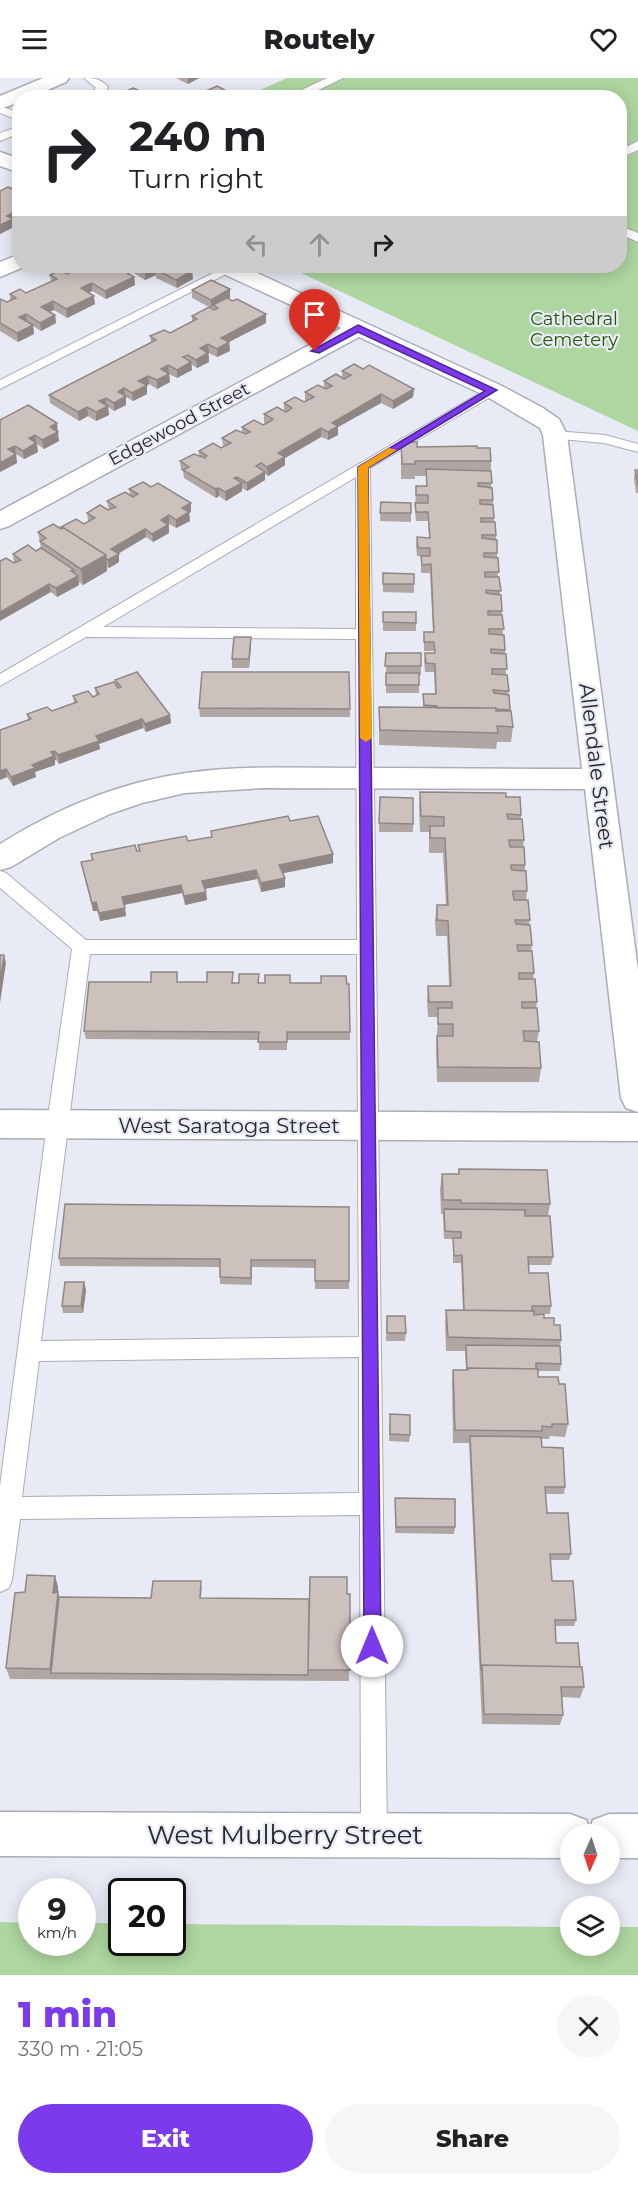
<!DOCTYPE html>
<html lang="en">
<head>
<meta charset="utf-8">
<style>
  :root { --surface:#fff; --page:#f6f6f6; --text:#202124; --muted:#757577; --accent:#7c3aed }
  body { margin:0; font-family:Montserrat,sans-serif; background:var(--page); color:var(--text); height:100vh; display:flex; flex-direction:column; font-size:22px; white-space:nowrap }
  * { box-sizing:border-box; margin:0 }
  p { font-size:20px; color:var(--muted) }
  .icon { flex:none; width:33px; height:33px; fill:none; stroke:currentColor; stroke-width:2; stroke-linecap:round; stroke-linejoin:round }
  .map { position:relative; height:1897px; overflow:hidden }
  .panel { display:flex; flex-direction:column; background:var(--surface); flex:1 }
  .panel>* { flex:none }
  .guide { position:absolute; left:12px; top:12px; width:615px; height:183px; border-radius:24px; box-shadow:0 3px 15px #0003; background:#fff; color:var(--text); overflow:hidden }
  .needle { width:39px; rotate:183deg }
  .buttons { position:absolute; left:560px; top:1746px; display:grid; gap:12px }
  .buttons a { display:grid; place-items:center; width:60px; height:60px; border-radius:50%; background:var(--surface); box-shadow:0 3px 15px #0003; font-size:30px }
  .speed { position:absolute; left:18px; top:1800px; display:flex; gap:12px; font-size:30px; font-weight:700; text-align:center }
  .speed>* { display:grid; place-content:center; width:78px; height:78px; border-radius:50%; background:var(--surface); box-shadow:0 3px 15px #0003; line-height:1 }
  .speed small { font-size:15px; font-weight:400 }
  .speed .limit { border:3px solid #111; border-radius:9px; background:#fff; color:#111 }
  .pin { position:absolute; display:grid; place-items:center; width:51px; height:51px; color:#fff; margin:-62px -26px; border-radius:50% 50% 50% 0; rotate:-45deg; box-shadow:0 0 6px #0007 }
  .pin .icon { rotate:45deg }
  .me { position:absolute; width:66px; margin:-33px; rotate:0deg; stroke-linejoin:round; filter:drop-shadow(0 0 4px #0008) }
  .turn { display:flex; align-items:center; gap:21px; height:126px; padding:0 18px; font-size:27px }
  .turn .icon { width:78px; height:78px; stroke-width:2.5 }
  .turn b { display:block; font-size:42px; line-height:51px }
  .lanes { display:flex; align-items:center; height:57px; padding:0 18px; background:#0003; justify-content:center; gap:30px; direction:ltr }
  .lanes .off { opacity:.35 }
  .round { display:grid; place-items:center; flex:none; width:63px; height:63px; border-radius:32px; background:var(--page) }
  .overview { display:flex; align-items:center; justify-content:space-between; height:102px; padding:0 18px }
  h1 { font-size:36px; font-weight:800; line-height:45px; color:var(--accent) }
  .action { display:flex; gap:12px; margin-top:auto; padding:12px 18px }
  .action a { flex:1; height:69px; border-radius:36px; background:var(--accent); color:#fff; font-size:24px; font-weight:800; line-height:69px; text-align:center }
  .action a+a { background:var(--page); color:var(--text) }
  header { display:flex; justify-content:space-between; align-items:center; height:78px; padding:0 18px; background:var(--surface); font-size:27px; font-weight:800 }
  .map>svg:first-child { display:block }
  .green { fill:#aed6a0 }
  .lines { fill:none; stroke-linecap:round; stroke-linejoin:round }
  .service-casing { stroke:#aaadb6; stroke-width:2 }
  .minor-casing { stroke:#aaadb6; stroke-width:3 }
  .service { fill:#fff; fill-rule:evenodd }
  .minor { fill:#fff; fill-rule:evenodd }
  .wall { fill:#b0a6a3 }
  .shaded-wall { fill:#908785 }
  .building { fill:#cdc1be; stroke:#908785; stroke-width:1.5 }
  .route { fill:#7c3aed; stroke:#51269a; stroke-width:1.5 }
  .slow { fill:#f59e0b }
  .labels { text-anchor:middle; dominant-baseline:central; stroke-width:4.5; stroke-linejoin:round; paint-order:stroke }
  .far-park-label { font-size:18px; fill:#235606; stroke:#e8ebf5 }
  .far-street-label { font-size:18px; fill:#25262a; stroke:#e8ebf5 }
  .street-label { font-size:21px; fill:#25262a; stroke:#e8ebf5 }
  .near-street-label { font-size:26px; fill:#25262a; stroke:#e8ebf5 }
</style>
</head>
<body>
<header><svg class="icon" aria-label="menu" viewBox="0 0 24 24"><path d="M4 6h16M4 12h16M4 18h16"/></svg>Routely<svg class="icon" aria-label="heart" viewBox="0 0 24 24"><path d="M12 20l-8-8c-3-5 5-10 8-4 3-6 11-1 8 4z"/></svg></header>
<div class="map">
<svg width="638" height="1897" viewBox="0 0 638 1897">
  <rect width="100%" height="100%" fill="#e8ebf5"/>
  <path class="green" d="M287,0H638V353L286,188H620V20H242Z
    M0,1844L31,1845L32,1864H82L83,1845H121L122,1864H172L173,1846L570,1849V1868H609V1849H638V1897H0Z"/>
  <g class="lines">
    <defs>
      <path id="service" d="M84,0C95,0 101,1 108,9L104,17L85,20L96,10Z
        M327,0H343L302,20L289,18Z
        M0,28L20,35V43L0,35Z
        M20,48V55L0,63V55Z
        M638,63V72L620,80V72Z
        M620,148L638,155V164L620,156Z
        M227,188H237L238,190L0,311V302Z
        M492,308L497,309L499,312L497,315L370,390L387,1757L383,1766L374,1770L365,1766L361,1757L360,1437L20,1441L12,1502L9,1510L0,1514V1408L47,1046L72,871L0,810V793L6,795L86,862H357L356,561L86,559L0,608V596ZM356,399V551L103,549ZM90,876H357L359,1259L41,1263ZM359,1279V1415L22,1419L39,1283Z
        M555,353L605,357L638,366V374L604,365L550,360L548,357Z"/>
      <path id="minor" d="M43,0H69L66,4L29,20H20V24L0,31V18Z
        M0,74L20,81V95L0,88Z
        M20,176V188H26L0,199V184Z
        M214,188H242L500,307L543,330L559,341L567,357L638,892V1034L626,1030L621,1020L585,711L262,710L185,715L142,725L110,736L59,760L11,789L0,792V766C56,731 120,704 186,695C243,687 301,690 359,690C433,690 508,691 582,691L543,357L540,350L484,317L359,259L9,448L0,451V433L341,250L217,193Z
        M0,1032L638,1035V1063L0,1060Z
        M0,1734L570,1736L586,1742L590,1751L593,1742L609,1736H638V1780H609V1756H570V1780L0,1778Z"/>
    </defs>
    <use href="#service" class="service-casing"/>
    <use href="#minor" class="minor-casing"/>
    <use href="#service" class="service"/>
    <use href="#minor" class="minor"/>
  </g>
  <path class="wall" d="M176,0H199L188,6Z
    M199,16L234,20H200Z
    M0,113L20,115V145L15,142L13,143L14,149L0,156Z
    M85,188H160V189L192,193L193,201L177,210L156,200V197L145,202L132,194L128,196L134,199L135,207L106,221L92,213L89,215L95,226L67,240L54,232L49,234L55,237L56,245L41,253L33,248L34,256L18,264L0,253V221L7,224L10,222V216L26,215L51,203L50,197L67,196Z
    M230,211V220L228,221L266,245L229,264L230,273L217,279L209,275V284L197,290L192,287V292L177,300L169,296L170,304L157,311L149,306L146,307L147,316L133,323L126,319V327L114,333L108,329L109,337L96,343L88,338L79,343L50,325L49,317L151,264L150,258L170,255L192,243V238L213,231V229L211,230L192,220V212Z
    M363,291L414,311L413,319L393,331L381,325L338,349V357L328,362L321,359L285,380V387L268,398L265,396V402L247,413L242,410V413L226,423L219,418L216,420L184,400L183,393L181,392L180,383L199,378V373L221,370L224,369L223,368L222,360L242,355V349L263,347L265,345H264V336L284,333V325L304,324L306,323L305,322V314L324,310V303L342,300V293Z
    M0,342L58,354H57L59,363L44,371L37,366L38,374L24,381L16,376L17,385L0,394Z
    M401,364L417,369L477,370L491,383V410L493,422L494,444L496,457L498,499L502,533L503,557L505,572L506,597L509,613L508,617H509L510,633L513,649L511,664H497L496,671L379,667V629L423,630V616H435L434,594H425L424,583L425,575H434V573H424V554H433L430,495H421V478H417L416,468L417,459L429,460L428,443H416L415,433L416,408H426V398H415V401H401Z
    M635,392H638V426V415H636L634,400Z
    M151,409L191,425V434L189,435L190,443L176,450L169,446L168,447L169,455L153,464L146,459L118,476L119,484L109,490L107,489V493L83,507L79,504V507L57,519L14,485L13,476L36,473L41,470L38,454L62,451L61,449L84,446L89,444L88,443L87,435L109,432L107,423L130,417L129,411Z
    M381,424L411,425V444L380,443Z
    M383,495L414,496V515L383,514Z
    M383,534L416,545V553H383Z
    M251,568L249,590H232V581Z
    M386,575L421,588V597H419V615H386Z
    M349,594L350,639H200L199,630Z
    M115,602L170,637L171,645L146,654L143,650L99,666L100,671L59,686L56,682H55V687L35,694L36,699L13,708L7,699L0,702L28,642L27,636L52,633L74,625L73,618L93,619L96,618L95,610L116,606Z
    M420,714L506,719L521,737V741L524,762L523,769L525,787V793L527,813L526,822L530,842L529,846L532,867L531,873L534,895L533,901L537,924L536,930L539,953L537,964L541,990L539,1004H437L436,973L438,939H428L427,923L428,908H449L447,858H436L435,843L437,827H446L443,775H429V754H420L419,729Z
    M380,719L413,746V754H379Z
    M290,743L333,776V785L282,795L285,800V809L261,814L257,801L205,811L207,822L185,827L182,815L124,827L126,838L100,843L97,833H93L83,793L81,784L92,782L91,776L139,773L138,767L188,763L211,759V753Z
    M259,896V905L349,906L350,962H287V972H259V962L86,961L84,953L233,905H239Z
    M459,1091L550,1126L548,1138L553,1179L551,1187H529V1195L551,1228L550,1236H534V1237L544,1240L554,1247L561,1262L560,1268L561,1286L560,1293H538V1299L559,1306L568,1346L565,1359L550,1358L549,1361H541L542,1369L565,1409L564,1416H545L547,1435L571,1476L569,1482H550L552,1503L576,1542L574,1548H555L556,1565L580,1589L584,1609L580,1620L562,1619L563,1637L560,1647L482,1646L469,1365H453L452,1305L453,1292H466L465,1273H446L445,1245L446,1232H463L461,1185H453V1161H444L443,1136H441L440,1111L442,1096H458Z
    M349,1129V1211H315V1190L252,1189V1207L220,1206V1189L60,1188L59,1180Z
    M84,1204L86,1212L83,1235H63L62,1228Z
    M387,1238L406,1255L405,1263H386Z
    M390,1336L410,1357L409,1364L389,1363Z
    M395,1420L455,1449L454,1456L395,1455Z
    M55,1498L58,1509V1515L59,1519L151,1520L202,1509L201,1520L309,1521L347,1516L349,1603L10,1601L6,1590L25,1514Z"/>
  <path class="shaded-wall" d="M188,0H199L188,6Z
    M14,134L15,142L13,143L14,149L0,156V147L7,138Z
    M128,188H131L132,194L121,199L120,191Z
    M158,188H160V194L155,191L156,197L145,202V194Z
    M192,193L193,201L177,210L176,202Z
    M134,199L135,207L106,221L105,213Z
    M92,205V213L81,218V210Z
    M230,211V220L214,228L213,227V229L211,230V222Z
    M94,218L95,226L67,240L66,231Z
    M53,223L54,232L42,237L41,229Z
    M26,236L27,244L19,239Z
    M266,236V245L221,268V260Z
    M55,237L56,245L41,253L40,245Z
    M33,247L34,256L18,264L17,255Z
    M229,264L230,273L217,279V271Z
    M208,266L209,275L201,279L200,270Z
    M208,275L209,284L197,290L196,282Z
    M191,284L192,292L177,300V292Z
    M168,287L169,296L161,291Z
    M169,296L170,304L157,311V302Z
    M148,298L149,306L139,311L138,303Z
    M147,307V316L133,323L132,315Z
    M124,310L125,318L118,314Z
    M414,311L413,319L393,331V323Z
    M381,316V325L338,349V357L328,362V354L332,345Z
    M126,318V327L114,333V325Z
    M106,320V328L99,323Z
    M108,328L109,337L96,343V334Z
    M87,329L88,338L79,343L78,334Z
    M57,345L58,354L54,356L58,354L59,363L44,371L42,362L50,349Z
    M321,350V359L285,380V387L268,398L267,389L278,375Z
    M35,357L38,374L24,381L23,373L29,360Z
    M15,368L17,385L0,394V385L8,371Z
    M265,394V402L247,413V405Z
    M237,399V407L242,405V413L226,423L225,414L234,400Z
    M219,410V418L216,420L215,411Z
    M191,425V434L189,435L190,443L176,450V442L182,430Z
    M169,437V455L153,464L152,456L161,442Z
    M145,451L146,459L112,479L111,471Z
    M119,476V484L109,490L108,482Z
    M106,477L107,493L83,507L81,491Z
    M74,492L75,500L78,498L79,507L57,519L56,510Z
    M49,506L51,514L0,543V534Z
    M251,559V568L249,590V581Z
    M170,637L171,645L146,654L145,646Z
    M142,641L143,650L99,666L100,671L59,686L58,677L96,658Z
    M55,673L56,682H55V687L35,694L36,699L13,708L11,699L51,674Z
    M6,691L7,699L0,702V693Z
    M333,776V785L280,796L279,787Z
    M256,792L257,801L203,811L202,803Z
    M285,800V809L261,814V805Z
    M181,807L182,815L123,827L122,819Z
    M206,814L207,822L185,827L184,818Z
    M96,824L97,833H93L92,825Z
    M125,830L126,838L100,843L99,835Z
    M4,877L6,885L0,925V905Z
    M84,1204L86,1212L83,1235L81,1228Z
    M55,1498L58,1509V1515L61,1526L51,1595L50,1591L53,1515Z"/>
  <path class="building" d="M217,8L234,17L228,20H207L199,16Z
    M133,10L155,20H111Z
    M8,109L20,115V137L14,134L7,138L13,141L0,147V113Z
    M85,188H128L120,191L134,199L105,213L92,205L87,207L81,210L94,218L66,231L53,223L41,229L55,237L40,245L26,236L19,239L33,247L17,255L0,245V221L7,224L16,220L10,216L20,211L26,215L57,201L50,197L60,192L67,196Z
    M134,188H158L145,194Z
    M162,188H182L192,193L176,202L155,191Z
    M211,202L230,211L211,222L192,212Z
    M227,220L232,223L237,221L266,236L221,260L229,264L217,271L208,266L200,270L208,275L196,282L188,277L183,279L191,284L177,292L168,287L161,291L169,296L157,302L148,298L138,303L147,307L132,315L124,310L118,314L126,318L114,325L106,320L99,323L108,328L96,334L87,329L78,334L49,317L156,262L150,258L164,252L170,255L197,241L192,238L209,229L214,232L218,230L213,227Z
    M354,286L363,291L369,287L414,311L393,323L381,316L332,345L338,348L328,354L321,350L278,375L285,379L267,389L261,385L256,388L265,394L247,405L237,399L234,400L242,405L225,414L219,410L215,411L183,392L189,389L180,383L194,376L205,380L207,378L199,373L213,365L221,370L231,365L222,360L236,352L246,356L250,354L242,349L254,342L263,347L269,344L273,341L264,336L277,329L286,334L292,330L284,325L295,319L304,324L314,319L305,314L318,307L326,311L332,308L324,303L336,296L344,301L349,298L351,297L342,293Z
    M28,327L57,345L50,349L58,354L42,362L35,357L29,360L36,365L23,373L15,368L8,371L16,376L0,385V342Z
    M401,364H417V369L477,368V370H490L491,383H415V386H402Z
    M426,391L491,393L492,405H478V408L492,410L493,422H480V426L493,427L494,440H481V444H495L496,457H482V460L497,462V475H484V479L498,480L499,494H485V499H499L501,513L486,512V515L501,517L502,533H488V537H502L504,551H489V556L504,557L505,572L491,571V575L506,576L507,591H492V596L507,597L509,613L493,612L494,615L509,617L510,632L496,631V630H437V628L424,627L423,616H436L435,586L426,585L425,575H435L434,564H424V554H434L433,535L431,486L422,487L421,478H430V470H418L417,459L430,460L428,434H416L415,425H428V417H416V408H427Z
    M635,392H638V407Z
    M143,404L151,409L158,405L191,425L182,430L189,434L176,442L169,437L161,442L168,447L152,456L145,451L111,471L119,476L108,482L106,480V477L64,450H63L61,449L76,441L84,446L95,440L87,435L100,427L108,432L116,429L107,423L125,414L133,419L136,417L138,416L129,411Z
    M381,424L411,425V435H380Z
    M53,446L61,451L64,450L106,477L81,491L40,463L46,460L38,454Z
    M28,467L36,473L41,470L74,492L71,493L78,498L56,510L49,506L0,534V483L6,480L14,485L21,482L13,476Z
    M383,495L414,496V506H383Z
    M383,534H416V545L383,544Z
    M234,559H251L249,581H232Z
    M386,575H421V588H385Z
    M137,594L170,637L145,646L142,641L96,658L99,663L58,677L55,673L51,674L54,678L32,687L35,690L11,699L6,691L0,693V652L31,641L27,636L47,629L52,633L77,624L73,618L88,613L93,619L99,616L95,610L114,604L118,610L121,609L115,602Z
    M202,594H349L350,631L199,630Z
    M386,595H419V607H386Z
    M379,629L496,630V633H511L513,649L497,648L498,655L380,652Z
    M420,714L506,715V719H520L521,737L507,736L508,741H522L524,762H509V764L510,769H524L525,787H511V790L512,792L526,793L527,813H513V816L514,822H528L530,842H515L516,846L530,847L532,867H517L518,873H532L534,895H519V901H535L537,924H522V930H537L539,953H523L524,959V963L539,964L541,990L438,989L437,958H453V946H438V930H452V924H429L428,908H451L448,843L437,842V827H448L445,760H430V748H444V739L421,738Z
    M380,719L413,720V746L379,745Z
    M288,738L290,743L318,738L333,776L279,787L285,800L261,805L256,792L202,803L206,814L184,818L181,807L122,819L125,830L99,835L96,824L92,825L81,784L93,782L91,776L135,767L137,773H140L138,767L186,758L188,763L212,759L211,753Z
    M0,877H4L0,905Z
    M151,894H177V904H207V894H233L232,905H239V896H259L258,905H265V897H290V905H321V898H346L347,906H349L350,954H287V964H258L259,954L84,953L89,904H151Z
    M459,1091L547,1092L550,1126L461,1125V1122H443L442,1096H459Z
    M65,1126L349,1129V1203H315V1182H251V1200L220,1199V1181L59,1180Z
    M444,1131L525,1132V1138H550L553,1179H528L529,1195H548L551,1228H532V1233L464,1232L462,1177L454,1178L453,1160H461V1154L445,1153Z
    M65,1204H84L81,1228H62Z
    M446,1232L534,1233V1237L544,1236V1240H554V1247H560L561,1262L448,1259Z
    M387,1238H405L406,1255H387Z
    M466,1267L560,1268L561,1286L536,1285V1291L468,1290L467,1292Z
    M468,1290L538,1291V1299H558L559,1306H565L568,1346H552V1349L542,1348V1353L455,1352L453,1292H468Z
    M390,1336L410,1337V1357L390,1356Z
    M470,1358L541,1359L542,1369L563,1370L565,1409H545L547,1435H568L571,1476H550L552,1503H573L576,1542H555L556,1565H578L580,1589L482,1587L481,1592Z
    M395,1420L455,1421V1449H396Z
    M27,1497L55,1498L53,1515L58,1514L50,1591L6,1590L15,1515L25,1514Z
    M310,1499H347V1516H350V1592H308Z
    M153,1503H201L200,1520L309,1521L308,1597L51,1595L59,1519L151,1520Z
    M482,1587L582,1589L584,1609H561L563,1637L484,1636Z"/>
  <path class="route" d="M358,247L497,312L368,390L381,1568L379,1574L372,1577L366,1574L364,1568L358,389L485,313L358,254L319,275L311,273Z"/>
  <path class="slow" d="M389,370L397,372L368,390L372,660L366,664L360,660L358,389Z"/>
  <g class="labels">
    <g class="far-park-label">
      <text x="574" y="241">Cathedral<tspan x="574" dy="21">Cemetery</tspan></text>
    </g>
    <g class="far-street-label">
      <text transform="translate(179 346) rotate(-28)">Edgewood Street</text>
    </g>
    <g class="street-label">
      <text transform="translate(597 688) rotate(83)">Allendale Street</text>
      <text x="229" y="1047">West Saratoga Street</text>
    </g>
    <g class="near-street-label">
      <text x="285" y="1757">West Mulberry Street</text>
    </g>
  </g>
</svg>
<div class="buttons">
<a><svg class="needle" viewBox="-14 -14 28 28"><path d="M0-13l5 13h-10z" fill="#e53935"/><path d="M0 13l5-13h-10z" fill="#757577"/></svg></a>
<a><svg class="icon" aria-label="layers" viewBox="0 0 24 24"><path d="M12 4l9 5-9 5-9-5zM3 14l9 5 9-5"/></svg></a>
</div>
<div class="speed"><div>9<small>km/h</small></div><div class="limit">20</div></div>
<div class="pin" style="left:315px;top:273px;background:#d93025"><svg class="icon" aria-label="arrive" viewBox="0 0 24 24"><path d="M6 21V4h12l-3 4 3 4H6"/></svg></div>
<svg class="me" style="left:372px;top:1568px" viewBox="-20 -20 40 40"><circle r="19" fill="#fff"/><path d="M0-13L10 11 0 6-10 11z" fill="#7c3aed"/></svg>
<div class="guide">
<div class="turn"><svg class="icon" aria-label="right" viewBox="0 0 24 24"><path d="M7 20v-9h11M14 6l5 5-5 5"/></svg><div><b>240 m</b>Turn right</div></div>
<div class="lanes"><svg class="icon off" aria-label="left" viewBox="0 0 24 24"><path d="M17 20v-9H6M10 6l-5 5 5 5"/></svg><svg class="icon off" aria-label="ahead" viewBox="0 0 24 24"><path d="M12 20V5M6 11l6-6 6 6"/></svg><svg class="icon" aria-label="right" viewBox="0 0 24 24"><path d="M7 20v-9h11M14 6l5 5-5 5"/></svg></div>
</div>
</div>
<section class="panel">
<div class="overview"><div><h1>1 min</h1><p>330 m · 21:05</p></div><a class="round"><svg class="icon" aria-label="close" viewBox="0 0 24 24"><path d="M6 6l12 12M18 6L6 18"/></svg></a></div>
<div class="action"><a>Exit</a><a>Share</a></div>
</section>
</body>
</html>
